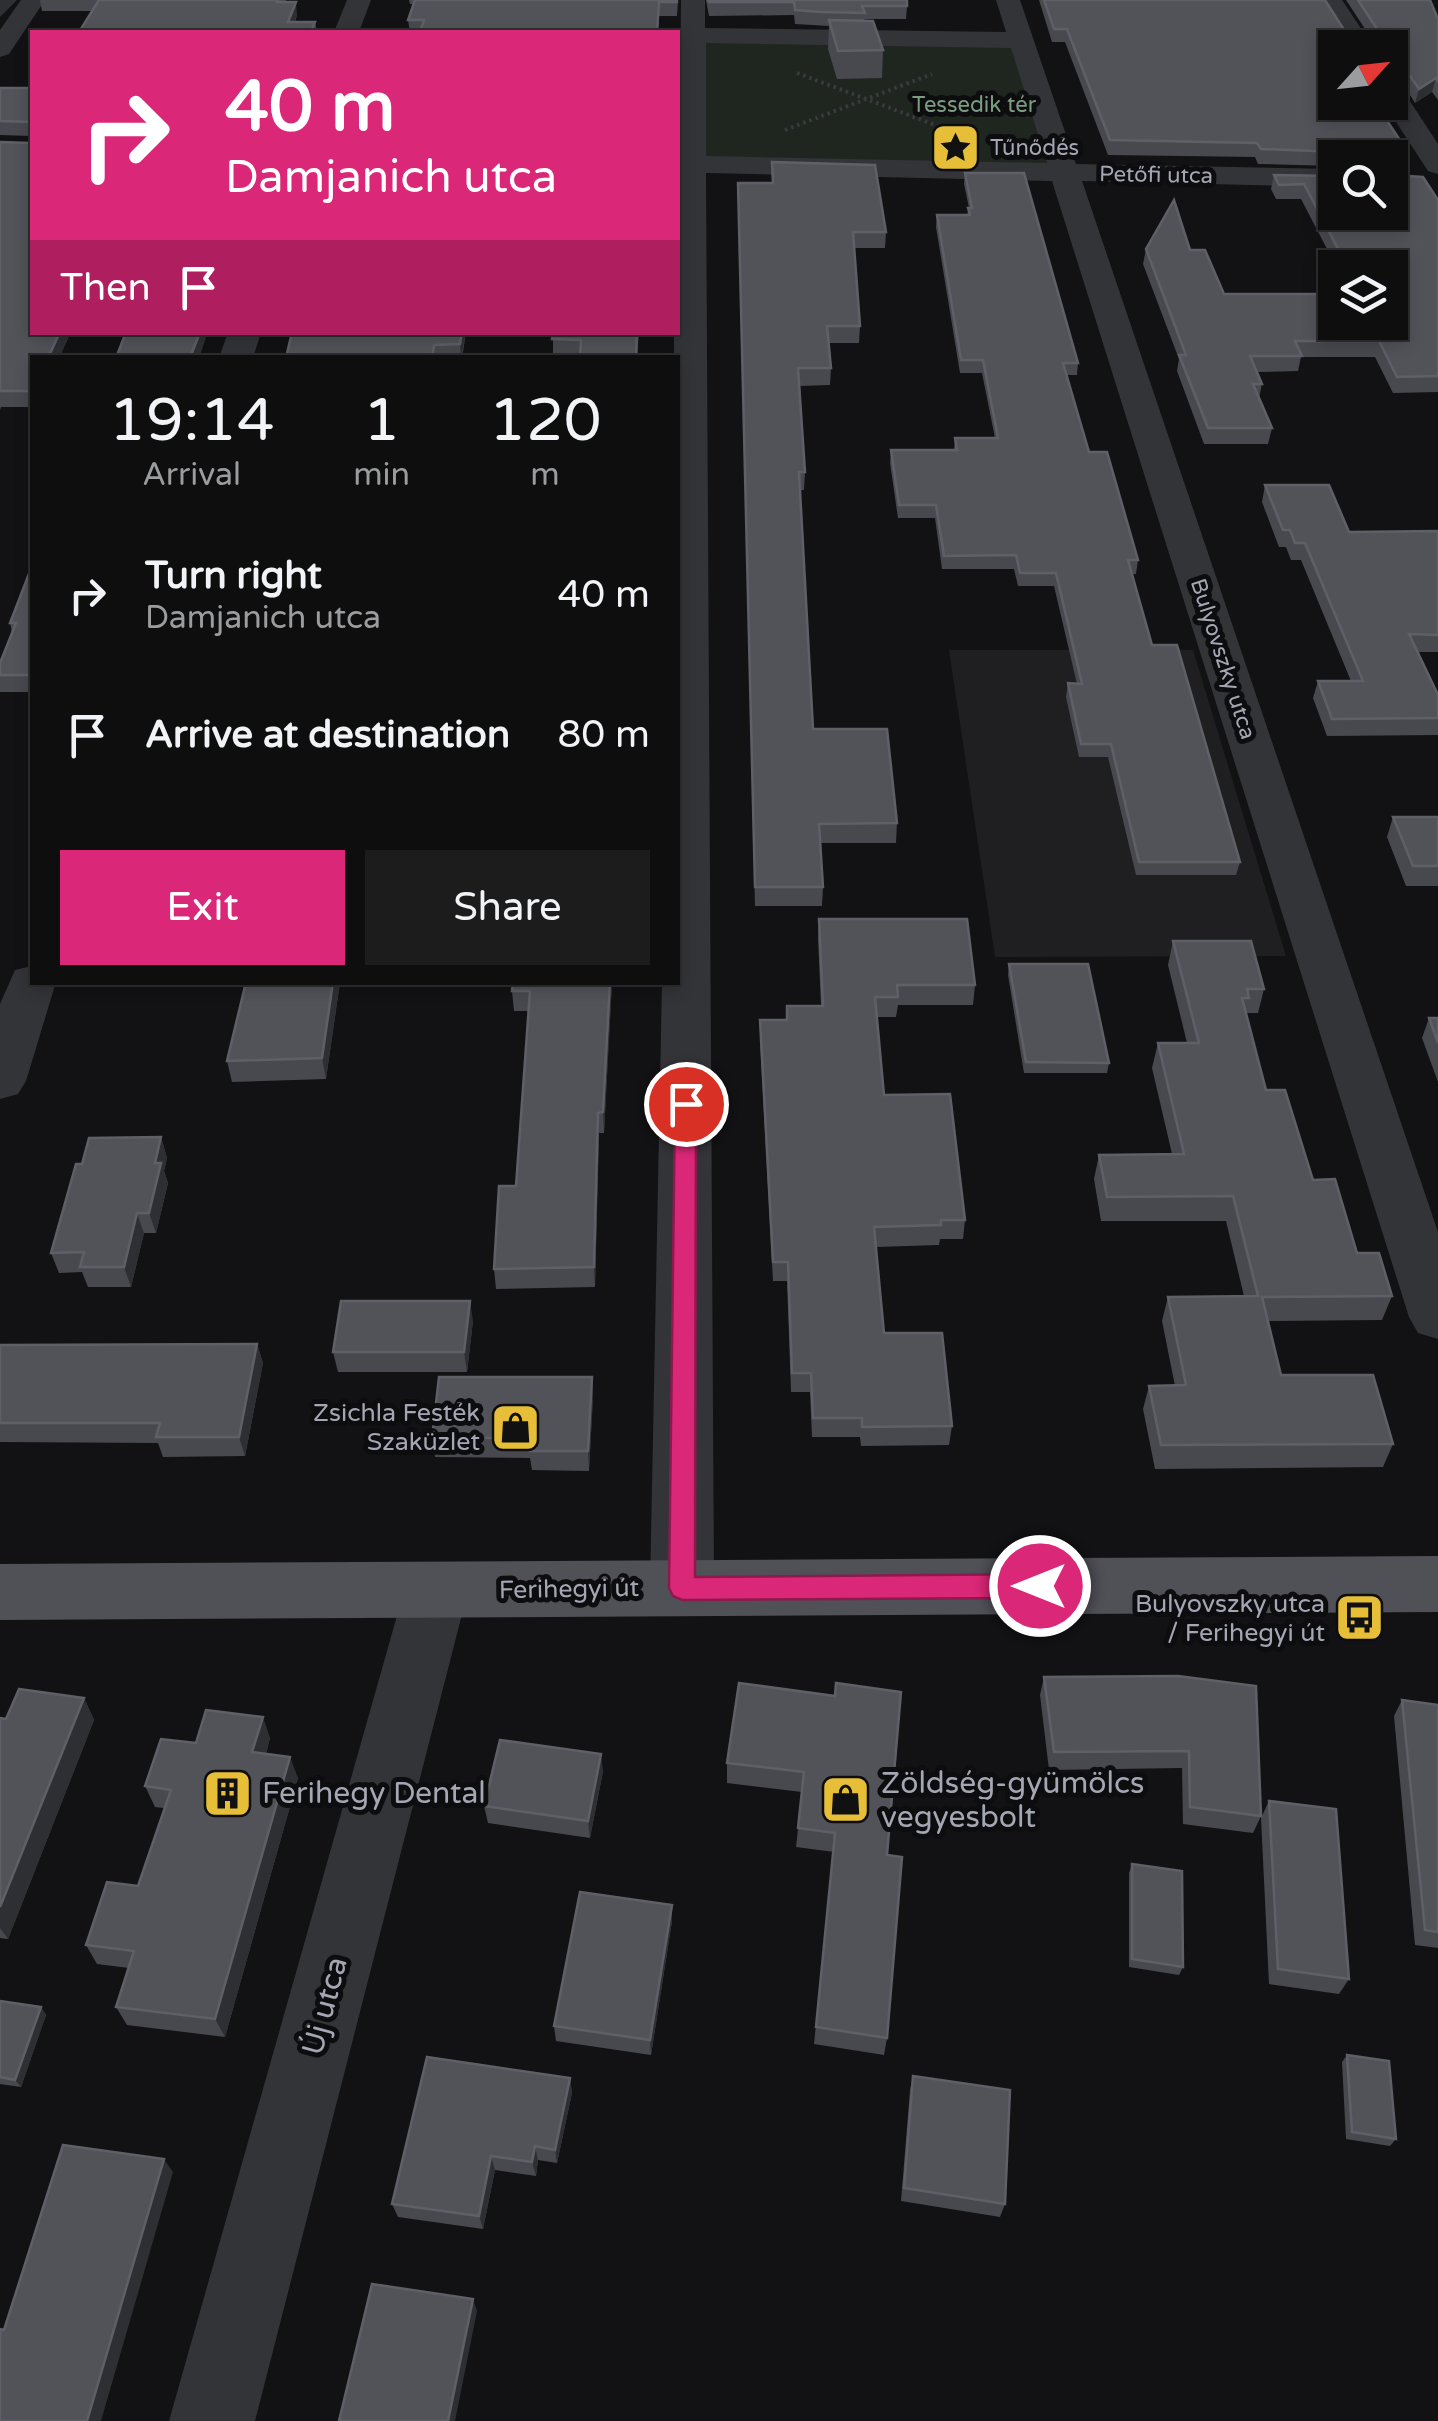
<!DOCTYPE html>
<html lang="en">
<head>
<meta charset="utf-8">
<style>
  :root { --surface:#0e0e0f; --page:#1c1c1d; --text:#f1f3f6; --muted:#9b9c9e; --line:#2e2e2f; --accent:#db2777 }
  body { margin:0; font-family:"Varela Round",sans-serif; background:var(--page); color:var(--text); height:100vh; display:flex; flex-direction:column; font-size:38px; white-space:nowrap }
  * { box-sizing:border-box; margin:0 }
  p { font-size:32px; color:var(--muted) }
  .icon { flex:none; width:55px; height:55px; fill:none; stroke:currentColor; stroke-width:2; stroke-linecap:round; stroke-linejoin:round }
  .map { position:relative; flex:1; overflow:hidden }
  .drawer { position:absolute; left:30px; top:355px; width:650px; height:630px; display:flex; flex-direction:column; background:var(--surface); border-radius:0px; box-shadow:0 5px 15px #0003,0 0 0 2px var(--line) }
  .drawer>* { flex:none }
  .banner { position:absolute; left:30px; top:30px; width:650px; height:305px; border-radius:0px; box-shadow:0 5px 15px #0003,0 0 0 2px var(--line); background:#db2777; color:#fff; overflow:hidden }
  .needle { width:65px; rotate:63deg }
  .controls { position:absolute; left:1318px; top:30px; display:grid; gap:20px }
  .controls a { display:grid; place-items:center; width:90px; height:90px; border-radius:0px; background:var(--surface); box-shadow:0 5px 15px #0003,0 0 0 2px var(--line); font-size:50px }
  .pin { position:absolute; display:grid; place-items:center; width:85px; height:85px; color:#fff; margin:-42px; border:5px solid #fff; border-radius:50%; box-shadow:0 2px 10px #0007 }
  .me { position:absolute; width:110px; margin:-55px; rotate:270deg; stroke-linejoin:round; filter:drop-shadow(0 0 8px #0008) }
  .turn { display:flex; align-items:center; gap:35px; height:210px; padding:0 30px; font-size:45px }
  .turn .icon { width:130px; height:130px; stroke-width:2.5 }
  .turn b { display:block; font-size:70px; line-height:85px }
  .then { display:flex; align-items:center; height:95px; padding:0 30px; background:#0003; gap:20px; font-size:38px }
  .eta { display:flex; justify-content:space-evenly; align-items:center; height:170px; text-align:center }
  .eta b { font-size:60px; font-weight:600; line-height:70px }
  .action { display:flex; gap:20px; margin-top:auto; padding:20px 30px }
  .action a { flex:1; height:115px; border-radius:0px; background:var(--accent); color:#fff; font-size:40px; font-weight:600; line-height:115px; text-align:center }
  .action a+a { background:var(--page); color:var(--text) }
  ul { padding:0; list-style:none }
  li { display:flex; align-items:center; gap:30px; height:140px; padding:0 30px }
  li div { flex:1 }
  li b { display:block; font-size:38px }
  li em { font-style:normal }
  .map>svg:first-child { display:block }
  .built { fill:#1f1e21 }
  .green { fill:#1f2620 }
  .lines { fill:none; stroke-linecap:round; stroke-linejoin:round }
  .path { stroke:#3a3a3f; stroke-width:4; stroke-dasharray:2.5 4; stroke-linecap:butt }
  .minor { fill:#333438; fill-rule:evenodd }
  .major { fill:#505057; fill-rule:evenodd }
  .wall { fill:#48494f }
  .shaded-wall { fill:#2e2f33 }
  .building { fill:#525359; stroke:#5f6067; stroke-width:2.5 }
  .route { fill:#db2777; stroke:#8e194d; stroke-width:2.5 }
  .labels { text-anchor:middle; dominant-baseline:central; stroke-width:10; stroke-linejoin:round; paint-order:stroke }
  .far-park-label { font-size:22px; fill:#7c9d82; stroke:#0d0d0f }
  .far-poi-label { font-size:22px; fill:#a4a7b3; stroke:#0d0d0f; text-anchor:start }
  .far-street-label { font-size:22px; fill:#a4a7b3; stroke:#0d0d0f }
  .poi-label { font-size:25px; fill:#a4a7b3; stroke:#0d0d0f; text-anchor:end }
  .street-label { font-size:25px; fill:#a4a7b3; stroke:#0d0d0f }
  .near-poi-label { font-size:30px; fill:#a4a7b3; stroke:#0d0d0f; text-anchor:start }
  .near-street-label { font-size:30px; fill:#a4a7b3; stroke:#0d0d0f }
</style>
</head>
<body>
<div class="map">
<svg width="1438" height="2421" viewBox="0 0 1438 2421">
  <rect width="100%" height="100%" fill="#121214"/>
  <path class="built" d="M949,650H1193L1286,956L995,957Z"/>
  <path class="green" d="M693,35L1022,40L1065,173L693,165Z"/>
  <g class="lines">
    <path class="path" d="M797,73L959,134
      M785,130L932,74"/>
    <path class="minor" d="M21,0H45L9,54L0,57V30Z
      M347,0H371L359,32H334Z
      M681,0H705V28L1006,32L996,0H1020L1076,164L1335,169V187L1082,181L1438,1232V1339L1418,1333L1409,1317L1052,181L706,173L714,1588L705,1608L682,1616L659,1608L650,1588L662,982H678V358H674V332H678ZM706,43L1011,48L1047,163L706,156Z
      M1318,0H1342L1374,48H1348Z
      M1390,84L1400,86L1438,144V174L1428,171L1383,102H1390Z
      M228,332H261L253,358H219Z
      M32,966V982H56L26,1081L18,1094L0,1099V1004L15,970Z
      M436,1563L459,1571L468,1591L255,2421H169L404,1591L413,1571Z"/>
    <path class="major" d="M1438,1556V1612L0,1620V1564Z"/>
  </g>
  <path class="wall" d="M40,0H286L285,2L297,15L295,22H315L317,32H79L92,11H42Z
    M409,0H678L677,16H659L658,32H410L408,20L413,4H410Z
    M706,0H907V6L906,19H864L883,50L882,78L837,79L828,49L829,26L795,24L794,15L709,16Z
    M1039,0H1324L1348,36L1371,38L1346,0H1430L1438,19V100L1432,92L1415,103L1403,84L1390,82L1335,48L1390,120L1387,121L1407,151L1403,166H1391V175L1438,200V392L1393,393L1375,357H1301L1298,371L1257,372L1262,384L1259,398L1272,428L1268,444H1204L1177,371L1179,359L1143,264L1146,249L1190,250L1224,294L1335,322L1390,268H1337L1301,199H1276L1271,189L1274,175L1335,176V212L1390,158H1335V166L1258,164L1255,157L1108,155L1065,42H1052Z
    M0,88H32V332H71L59,358H32V407H1L0,410V142L31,143V136L0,135Z
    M772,162L886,232L885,248H854L860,326L859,343H828L831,368L830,385L800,386L805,472L804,490H800L813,729L897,823L896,843H820L823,887L822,906H755L738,183H772Z
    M965,173L1078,363L1077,375H1067L1089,452L1138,560L1136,574H1131L1152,645L1240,862L1236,875H1136L1108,757H1079L1066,697L1068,683L1077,684L1054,586H1018L1014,569H942L935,518H898L890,463L891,450H954L955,438H995L982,373H960L936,227L937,215H967L969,208L964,184Z
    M466,332L462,358H286Z
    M553,332H639L637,358H580V356H553Z
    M1265,485L1349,532L1438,531V652H1417L1438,695V735L1327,736L1313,698L1318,681H1351L1301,560H1291L1286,547H1279L1262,502Z
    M32,566V692H0V663L12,632L10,623Z
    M1393,817H1438V886H1406L1387,837Z
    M819,919L975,985L973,1005H898L896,1017H877L884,1095L965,1220L963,1239H940L939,1245L876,1247L884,1333L952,1426L949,1445L861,1446L860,1437H812L810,1392H791L787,1281H773L760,1040V1020H786L787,1006H821L818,939Z
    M1173,941L1264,989L1258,1013H1246L1266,1090L1313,1180L1357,1253L1392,1296L1382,1320L1267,1321L1281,1375L1393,1444L1383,1467L1155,1469L1143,1409L1149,1386H1175L1162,1321L1168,1297L1244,1296L1226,1221H1101L1094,1179L1099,1155L1172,1154L1152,1068L1158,1043H1187L1168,965Z
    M1009,964L1109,1063L1107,1073H1024L1008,975Z
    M246,982H340L326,1079L232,1082L227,1061Z
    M513,982H612L604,1133H599L595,1287L496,1289L494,1269L516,1186L529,1011H514L512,991Z
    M1429,1018H1438V1082L1422,1038Z
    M161,1137L167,1158L164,1171L168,1183L156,1233H144L131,1287H88L82,1272L59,1273L51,1253L82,1164Z
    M473,1321L467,1372H338L333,1352Z
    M257,1344L263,1363L245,1456L163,1457L158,1443L0,1442V1345Z
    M592,1377L593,1397L589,1471L532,1470L530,1458L435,1457L432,1438Z
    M1178,1676L1261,1816L1253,1833L1183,1824L1182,1768L1049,1770L1040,1695L1044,1677Z
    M739,1683L887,1855V2038L884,2055L814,2044L834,1852L796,1847L802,1792L727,1783V1763Z
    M84,1698L94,1720L8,1939L0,1938V1718L6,1719Z
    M1402,1700L1438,1705V1948L1415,1945L1394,1716Z
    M270,1738L266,1754L298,1778L225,2037L127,2025L116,2007L129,1968L97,1964L86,1945L138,1886L164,1808L155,1807L145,1786L196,1743Z
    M603,1771L590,1838L488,1823L484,1806Z
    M1269,1801L1349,1979L1339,1994L1269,1984L1261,1818Z
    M1132,1864L1183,1967L1179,1975L1129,1967V1873Z
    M672,1905V1921L651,2055L556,2041L554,2026Z
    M0,2001L41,2007L46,2015L21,2087L0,2084Z
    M1347,2055L1396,2139L1390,2146L1346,2139L1342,2062Z
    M913,2076L1005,2204L1000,2217L901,2201L910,2090Z
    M570,2078L572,2093L557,2163L538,2160L536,2176L495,2170L483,2229L398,2217L392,2204Z"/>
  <path class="shaded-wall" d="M0,0H17L0,17Z
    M296,2L297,15L291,32L288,22Z
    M1436,78L1432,92L1415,103L1419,89Z
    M1393,106L1390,120L1379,127L1382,113Z
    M60,332H71L59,358H48Z
    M200,332H208L199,358H190Z
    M462,332H466L461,358L460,344Z
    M333,982H340L326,1079L322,1058Z
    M610,982H612L604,1133L603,1112Z
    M598,1113L599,1133L595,1287L594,1267Z
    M161,1137L167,1158L164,1171L168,1183L156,1233L149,1213L155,1163Z
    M137,1213L144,1233L131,1287L124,1267Z
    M470,1301L473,1321L467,1372L464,1352Z
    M257,1344L263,1363L245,1456L239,1437Z
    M592,1377L593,1397L589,1471L588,1451Z
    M84,1698L94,1720L8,1939L0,1928V1907Z
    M263,1717L270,1738L260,1774L252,1752Z
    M601,1754L603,1771L590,1838L588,1821Z
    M290,1757L298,1778L225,2037L215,2019Z
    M672,1905V1921L651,2055L650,2040Z
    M41,2007L46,2015L21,2087L15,2080Z
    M570,2078L572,2093L557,2163L555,2150Z
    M535,2146L538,2160L536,2176L532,2162Z
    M491,2156L495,2170L483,2229L479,2216Z
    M164,2159L173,2172L101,2421H87Z
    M473,2299L477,2311L455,2421H448Z"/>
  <path class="building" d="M99,0H278L277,2H296L288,22H315L311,32H79Z
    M415,0H677V2H659L657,32H420L424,20H408Z
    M708,0H907V6H862L865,13L822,12L795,10L794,2H709Z
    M1044,0H1325L1348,36L1377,38L1381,35L1358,0H1430L1438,19V81L1436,78L1419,89L1406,70L1391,67L1390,78V48H1335V102H1390V100L1393,106L1382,113L1407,151L1391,152V175L1423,177L1438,200V376L1397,377L1379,341H1295L1302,356H1250L1262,384H1253L1272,428H1208L1179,355H1186L1146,249L1174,200L1190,250H1205L1224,294H1335V322H1390V268H1348L1304,184L1279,185L1274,175L1335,176V212H1390V158H1341V152L1261,149L1257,143L1110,140L1067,29H1054Z
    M829,20L873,21L883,50L838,51Z
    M0,88H32V332H60L48,358H32V391H0V142L31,143V122L0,121Z
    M772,162L875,165L886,232H853L860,326H827L831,368H798L805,472H799L813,729H887L897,823L819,824L823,887H755L738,183H773Z
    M965,173H1024L1078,363H1063L1089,452H1107L1138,560H1128L1152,645H1177L1240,862H1139L1111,744H1081L1068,683L1082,684L1056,573H1020L1016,555L944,556L936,505H899L891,450H957L955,438H998L983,360H961L937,215H970L968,208H972Z
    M126,332H200L190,358H116Z
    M292,332H462L460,344L434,345L432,358H286Z
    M553,332H637L636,358H580L581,340L552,339Z
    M1265,485H1329L1349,532L1438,531V635L1409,634L1438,695V718L1332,719L1318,681H1363L1305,543H1295L1290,530H1283Z
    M32,566V675H0V663L16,623H10Z
    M1393,817H1438V866H1413Z
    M819,919H967L975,985H897L898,997H875L884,1095L950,1094L965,1220H941V1225L874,1227L884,1333H942L952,1426L862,1427V1418H813L811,1373H792L788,1262H773L760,1020H787V1006H823Z
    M1173,941H1251L1264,989H1247L1249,998H1242L1266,1090H1285L1313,1180L1335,1179L1357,1253H1379L1392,1296L1262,1297L1281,1375H1373L1393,1444L1161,1445L1149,1386L1186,1385L1168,1297L1258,1296L1233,1196L1107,1197L1099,1155L1184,1154L1158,1043H1199Z
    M1009,964H1088L1109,1063L1026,1062Z
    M246,982H333L322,1058L227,1061Z
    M513,982H610L603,1112L598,1113L594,1267L494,1269L499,1186H516L530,991H512Z
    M1429,1018H1438V1043Z
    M161,1137L155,1163H161L149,1213H137L124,1267H80L84,1252L51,1253L76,1164H82L89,1138Z
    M341,1301H470L464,1352H333Z
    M257,1344L239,1437H156L160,1423H0V1345Z
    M439,1377H592L588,1451H530V1438H432Z
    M1178,1676L1256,1686L1261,1816L1190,1807L1189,1751L1054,1752L1044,1677Z
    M739,1683L835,1696L836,1683L901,1692L887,1855L902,1857L887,2038L816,2027L835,1833L798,1828L804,1772L727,1763Z
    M19,1689L84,1698L0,1907V1718L6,1719Z
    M1402,1700L1438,1705V1932L1425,1930Z
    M206,1710L263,1717L252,1752L290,1757L215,2019L116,2007L134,1951L86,1945L107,1882L138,1886L171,1790L145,1786L161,1739L196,1743Z
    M500,1740L601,1754L588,1821L484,1806Z
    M1269,1801L1336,1809L1349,1979L1278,1969Z
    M1132,1864L1182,1871L1183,1967L1132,1959Z
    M580,1892L672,1905L650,2040L554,2026Z
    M0,2001L41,2007L15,2080L0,2077Z
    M1347,2055L1389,2061L1396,2139L1352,2132Z
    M427,2057L570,2078L555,2150L535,2146L532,2162L491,2156L479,2216L392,2204Z
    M913,2076L1010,2090L1005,2204L904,2188Z
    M63,2145L164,2159L87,2421H0V2329L4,2330Z
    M372,2284L473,2299L448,2421H339Z"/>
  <path class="route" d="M686,1097L696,1104L695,1577L1040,1574L1049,1578L1053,1586L1049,1594L1040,1598L682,1600L673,1596L669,1588L675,1104Z"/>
  <defs>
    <symbol id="sight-square" viewBox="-11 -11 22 22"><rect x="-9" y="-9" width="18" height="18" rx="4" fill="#e6be38" stroke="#0d0d0f"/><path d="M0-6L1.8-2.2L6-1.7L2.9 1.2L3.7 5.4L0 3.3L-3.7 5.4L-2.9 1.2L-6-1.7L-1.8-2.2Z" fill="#111"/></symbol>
    <symbol id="shop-square" viewBox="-11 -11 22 22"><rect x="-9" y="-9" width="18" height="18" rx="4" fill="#e6be38" stroke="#0d0d0f"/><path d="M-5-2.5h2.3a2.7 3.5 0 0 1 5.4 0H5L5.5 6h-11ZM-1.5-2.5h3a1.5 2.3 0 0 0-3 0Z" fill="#111"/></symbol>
    <symbol id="bus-square" viewBox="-11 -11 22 22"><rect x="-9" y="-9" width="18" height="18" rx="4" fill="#e6be38" stroke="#0d0d0f"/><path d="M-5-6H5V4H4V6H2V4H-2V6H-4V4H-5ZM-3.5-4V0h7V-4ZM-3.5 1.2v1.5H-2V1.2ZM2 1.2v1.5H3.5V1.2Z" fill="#111"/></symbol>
    <symbol id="building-square" viewBox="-11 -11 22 22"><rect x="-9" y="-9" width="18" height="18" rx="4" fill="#e6be38" stroke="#0d0d0f"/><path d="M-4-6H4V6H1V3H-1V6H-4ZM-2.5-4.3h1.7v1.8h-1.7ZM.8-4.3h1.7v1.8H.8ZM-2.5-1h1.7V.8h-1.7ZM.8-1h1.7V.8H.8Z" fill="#111"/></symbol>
  </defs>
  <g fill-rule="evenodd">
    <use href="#sight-square" x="928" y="120" width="55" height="55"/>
    <use href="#shop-square" x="488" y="1400" width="55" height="55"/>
    <use href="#bus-square" x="1332" y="1590" width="55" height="55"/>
    <use href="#building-square" x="200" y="1766" width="55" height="55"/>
    <use href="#shop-square" x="818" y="1772" width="55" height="55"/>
  </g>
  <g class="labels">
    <g class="far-park-label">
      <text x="974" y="105">Tessedik tér</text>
    </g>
    <g class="far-poi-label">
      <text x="990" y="148">Tűnődés</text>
    </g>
    <g class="far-street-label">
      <text transform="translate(1156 175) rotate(1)">Petőfi utca</text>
      <text transform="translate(1223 659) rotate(72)">Bulyovszky utca</text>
    </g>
    <g class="poi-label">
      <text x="480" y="1413">Zsichla Festék<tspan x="480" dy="29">Szaküzlet</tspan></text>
      <text x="1325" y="1604">Bulyovszky utca<tspan x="1325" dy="29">/ Ferihegyi út</tspan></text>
    </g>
    <g class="street-label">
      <text transform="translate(569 1589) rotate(-1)">Ferihegyi út</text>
    </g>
    <g class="near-poi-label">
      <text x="881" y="1783">Zöldség-gyümölcs<tspan x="881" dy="34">vegyesbolt</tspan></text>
      <text x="262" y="1793">Ferihegy Dental</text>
    </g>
    <g class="near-street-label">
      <text transform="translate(325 2006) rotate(-75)">Új utca</text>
    </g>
  </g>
</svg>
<div class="controls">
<a><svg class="needle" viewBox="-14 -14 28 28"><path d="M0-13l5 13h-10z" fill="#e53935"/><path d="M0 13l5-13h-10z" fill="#9b9c9e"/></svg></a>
<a><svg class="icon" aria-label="search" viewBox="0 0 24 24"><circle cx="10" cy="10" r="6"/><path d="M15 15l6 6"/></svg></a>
<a><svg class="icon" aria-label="layers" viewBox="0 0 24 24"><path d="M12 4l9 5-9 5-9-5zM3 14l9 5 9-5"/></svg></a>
</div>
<div class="pin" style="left:686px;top:1104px;background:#d93025"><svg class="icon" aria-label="arrive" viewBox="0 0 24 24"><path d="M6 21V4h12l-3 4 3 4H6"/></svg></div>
<svg class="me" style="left:1040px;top:1586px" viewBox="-20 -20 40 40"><circle r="17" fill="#db2777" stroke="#fff" stroke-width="3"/><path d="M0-11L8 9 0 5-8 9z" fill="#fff"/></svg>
<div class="banner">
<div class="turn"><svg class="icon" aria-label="right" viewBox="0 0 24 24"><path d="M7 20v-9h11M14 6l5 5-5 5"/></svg><div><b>40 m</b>Damjanich utca</div></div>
<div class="then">Then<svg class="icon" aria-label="arrive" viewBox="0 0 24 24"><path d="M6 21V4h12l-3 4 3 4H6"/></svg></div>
</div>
<section class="drawer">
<div class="eta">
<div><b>19:14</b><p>Arrival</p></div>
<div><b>1</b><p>min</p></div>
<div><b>120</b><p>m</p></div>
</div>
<ul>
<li><svg class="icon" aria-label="right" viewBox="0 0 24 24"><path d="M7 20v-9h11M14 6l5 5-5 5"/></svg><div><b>Turn right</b><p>Damjanich utca</p></div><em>40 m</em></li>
<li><svg class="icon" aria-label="arrive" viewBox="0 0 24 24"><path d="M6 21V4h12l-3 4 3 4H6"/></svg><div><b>Arrive at destination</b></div><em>80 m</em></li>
</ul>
<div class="action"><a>Exit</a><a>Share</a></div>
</section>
</div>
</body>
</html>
